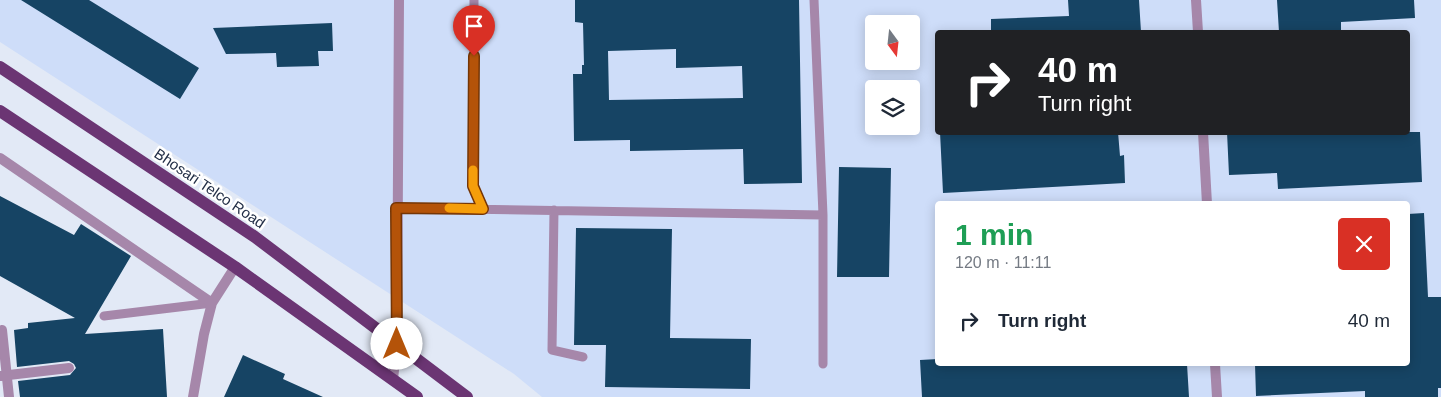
<!DOCTYPE html>
<html lang="en">
<head>
<meta charset="utf-8">
<style>
  :root { --surface:#fff; --page:#f2f2f3; --text:#1f2937; --muted:#747a83 }
  body { margin:0; font-family:Arial,sans-serif; background:var(--page); color:var(--text); height:100vh; display:flex; flex-direction:column; font-size:19px; white-space:nowrap }
  * { box-sizing:border-box; margin:0 }
  p { font-size:16px; color:var(--muted) }
  .icon { flex:none; width:28px; height:28px; fill:none; stroke:currentColor; stroke-width:2; stroke-linecap:round; stroke-linejoin:round }
  .map { position:relative; flex:1; overflow:hidden }
  .drawer { position:absolute; left:935px; top:201px; width:475px; height:165px; display:flex; flex-direction:column; background:var(--surface); border-radius:5px; box-shadow:0 2px 12px #0003 }
  .drawer>* { flex:none }
  .banner { position:absolute; left:935px; top:30px; width:475px; height:105px; border-radius:5px; box-shadow:0 2px 12px #0003; background:#202124; color:#fff; overflow:hidden }
  .needle { width:32px; rotate:165deg }
  .fabs { position:absolute; left:865px; top:15px; display:grid; gap:10px }
  .fabs a { display:grid; place-items:center; width:55px; height:55px; border-radius:5px; background:var(--surface); box-shadow:0 2px 12px #0003; font-size:25px }
  .pin { position:absolute; display:grid; place-items:center; width:42px; height:42px; color:#fff; margin:-51px -21px; border-radius:50% 50% 50% 0; rotate:-45deg; box-shadow:0 0 5px #0007 }
  .pin .icon { rotate:45deg }
  .me { position:absolute; width:55px; margin:-28px; rotate:0deg; stroke-linejoin:round; filter:drop-shadow(0 0 4px #0008) }
  .turn { display:flex; align-items:center; gap:18px; height:105px; padding:0 20px; font-size:22px }
  .turn .icon { width:65px; height:65px; stroke-width:2.5 }
  .turn b { display:block; font-size:35px; line-height:42px }
  .round { display:grid; place-items:center; flex:none; width:52px; height:52px; border-radius:5px; background:var(--page) }
  .head { display:flex; align-items:center; justify-content:space-between; height:85px; padding:0 20px }
  h1 { font-size:30px; font-weight:700; line-height:38px; color:#1e9e55 }
  ul { padding:0; list-style:none }
  li { display:flex; align-items:center; gap:15px; height:70px; padding:0 20px }
  li div { flex:1 }
  li b { display:block; font-size:19px }
  li em { font-style:normal }
  .map>svg:first-child { display:block }
  .built { fill:#ceddf9; fill-rule:evenodd }
  .building { fill:#164464; fill-rule:evenodd }
  .lines { fill:none; stroke-linecap:round; stroke-linejoin:round }
  .lane { stroke:#a687aa; stroke-width:9 }
  .street { stroke:#a687aa; stroke-width:10 }
  .primary { stroke:#6b3573; stroke-width:12 }
  .route-casing { stroke:#753606; stroke-width:12 }
  .route { stroke:#b45309; stroke-width:9 }
  .slow { stroke:#f59e0b; stroke-width:9 }
  .labels { text-anchor:middle; dominant-baseline:central; stroke-width:5; stroke-linejoin:round; paint-order:stroke }
  .street-label { font-size:15px; fill:#232f47; stroke:#fff }
</style>
</head>
<body>
<div class="map">
<svg width="1441" height="397" viewBox="0 0 1441 397">
  <rect width="100%" height="100%" fill="#e2e9f6"/>
  <path class="built" d="M0,0H1441V397H542L514,374L0,42ZM874,24H911V61H874ZM938,32H1408V132H938ZM874,89H911V126H874ZM938,204H1408V364H938Z"/>
  <path class="building" d="M21,0H89L199,68L180,99Z
    M575,0H799L802,183L744,184L743,149L630,151V140L574,141L573,74H582V65H584L583,23L575,22ZM676,49V68L742,66L743,98L609,100L608,51Z
    M1068,0H1139L1141,32H991V19L1069,16Z
    M1277,0H1414L1415,18L1341,22V32H1279Z
    M332,23L333,51H318L319,66L277,67L276,53L226,54L213,28Z
    M940,132H1118L1120,156L1124,155L1125,183L943,193Z
    M1227,132H1420L1422,182L1278,189L1277,173L1229,175Z
    M839,167L891,168L889,277H837Z
    M0,196L74,235L81,224L131,256L85,334L163,329L167,397H20L18,381L70,375L76,368L74,364L69,361L17,367L14,330L28,328V323L75,318L0,276Z
    M1424,213L1428,297H1441V388H1438V397H1365V391L1256,396L1255,364H1408V214Z
    M576,228L672,229L670,338L751,339L750,389L605,387L606,345H574Z
    M243,355L285,374L283,379L323,397H224Z
    M938,359V364H1187L1189,397H922L920,360Z"/>
  <g class="lines">
    <path class="lane" d="M474,0L473,186L483,209
      M814,0L823,215V364
      M396,208L823,215
      M554,210L552,350L583,357
      M104,316L212,303"/>
    <path class="street" d="M1196,0L1198,32
      M1203,132L1207,204
      M0,158L212,303
      M2,330L9,397
      M1215,364L1217,397
      M0,376L69,368
      M393,379L397,344L399,0
      M193,397L204,334L212,303L235,267"/>
    <path class="primary" d="M0,67L255,237L467,397
      M0,111L235,267L417,397"/>
  </g>
  <g class="lines">
    <defs>
      <path id="route" d="M397,344L396,208L483,209L473,186L474,56"/>
    </defs>
    <use href="#route" class="route-casing"/>
    <use href="#route" class="route"/>
    <path class="slow" d="M449,208L483,209L473,186V170"/>
  </g>
  <g class="labels">
    <g class="street-label">
      <text transform="translate(210 188) rotate(34)">Bhosari Telco Road</text>
    </g>
  </g>
</svg>
<div class="fabs">
<a><svg class="needle" viewBox="-14 -14 28 28"><path d="M0-13l5 13h-10z" fill="#e53935"/><path d="M0 13l5-13h-10z" fill="#747a83"/></svg></a>
<a><svg class="icon" aria-label="layers" viewBox="0 0 24 24"><path d="M12 4l9 5-9 5-9-5zM3 14l9 5 9-5"/></svg></a>
</div>
<div class="pin" style="left:474px;top:56px;background:#d93025"><svg class="icon" aria-label="arrive" viewBox="0 0 24 24"><path d="M6 21V4h12l-3 4 3 4H6"/></svg></div>
<svg class="me" style="left:397px;top:344px" viewBox="-20 -20 40 40"><circle r="19" fill="#fff"/><path d="M0-13L10 11 0 6-10 11z" fill="#b45309"/></svg>
<div class="banner">
<div class="turn"><svg class="icon" aria-label="right" viewBox="0 0 24 24"><path d="M7 20v-9h11M14 6l5 5-5 5"/></svg><div><b>40 m</b>Turn right</div></div>
</div>
<section class="drawer">
<div class="head"><div><h1>1 min</h1><p>120 m · 11:11</p></div><a class="round" style="background:#d93025;color:#fff"><svg class="icon" aria-label="close" viewBox="0 0 24 24"><path d="M6 6l12 12M18 6L6 18"/></svg></a></div>
<ul>
<li><svg class="icon" aria-label="right" viewBox="0 0 24 24"><path d="M7 20v-9h11M14 6l5 5-5 5"/></svg><div><b>Turn right</b></div><em>40 m</em></li>
</ul>
</section>
</div>
</body>
</html>
